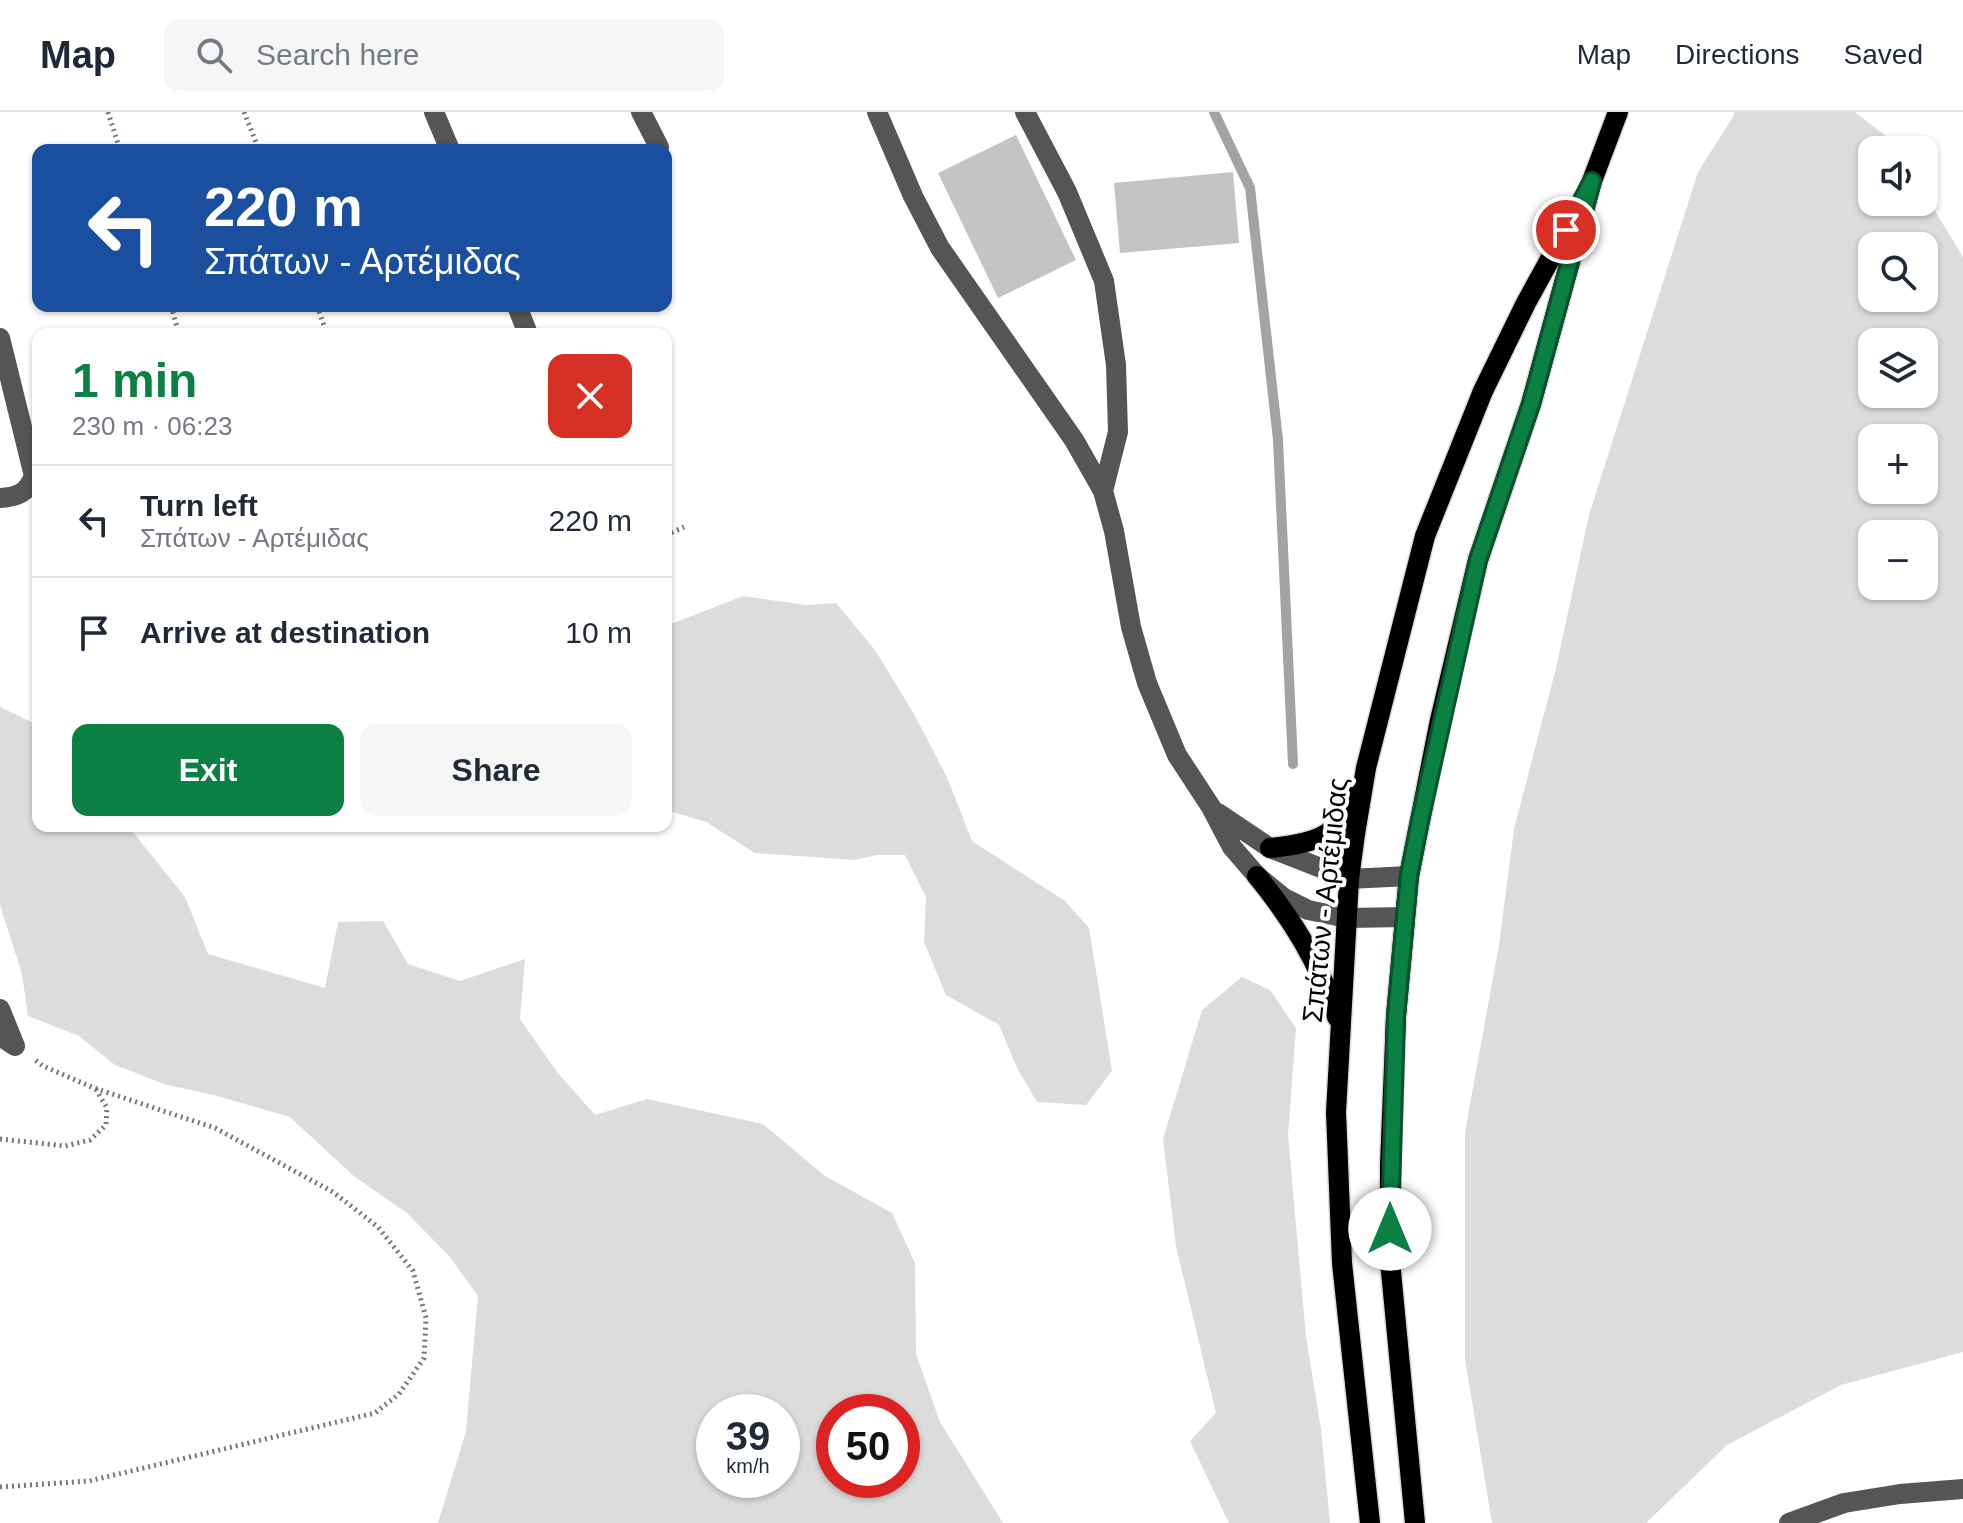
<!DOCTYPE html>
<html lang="en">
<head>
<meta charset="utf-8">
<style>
  :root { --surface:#fff; --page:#f6f6f7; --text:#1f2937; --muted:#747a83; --line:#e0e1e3; --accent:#0b8043 }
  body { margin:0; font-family:Arial,sans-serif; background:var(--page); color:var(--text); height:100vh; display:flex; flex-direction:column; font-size:30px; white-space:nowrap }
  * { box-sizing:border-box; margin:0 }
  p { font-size:26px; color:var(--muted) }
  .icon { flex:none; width:44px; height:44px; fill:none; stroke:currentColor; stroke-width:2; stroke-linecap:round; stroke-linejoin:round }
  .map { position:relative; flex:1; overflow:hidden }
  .sheet { position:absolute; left:32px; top:216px; width:640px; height:504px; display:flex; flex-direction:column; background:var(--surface); border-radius:16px; box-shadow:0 2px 6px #0004 }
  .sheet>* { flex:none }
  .top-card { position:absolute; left:32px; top:32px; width:640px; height:168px; border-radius:16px; box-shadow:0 2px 6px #0004; background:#1a4fa0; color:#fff; overflow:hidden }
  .tools { position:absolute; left:1858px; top:24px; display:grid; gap:16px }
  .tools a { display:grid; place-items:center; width:80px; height:80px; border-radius:16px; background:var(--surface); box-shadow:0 2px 6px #0004; font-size:40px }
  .speed { position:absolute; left:696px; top:1282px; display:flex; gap:16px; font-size:40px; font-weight:700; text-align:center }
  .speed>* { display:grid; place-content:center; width:104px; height:104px; border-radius:50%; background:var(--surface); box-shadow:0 2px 6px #0004; line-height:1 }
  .speed small { font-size:20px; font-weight:400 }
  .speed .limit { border:12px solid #d22; background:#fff; color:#111 }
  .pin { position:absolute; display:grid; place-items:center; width:68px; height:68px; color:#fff; margin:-34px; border:4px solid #fff; border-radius:50%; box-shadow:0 2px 8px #0007 }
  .me { position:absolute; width:88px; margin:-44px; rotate:0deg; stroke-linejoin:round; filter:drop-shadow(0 0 6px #0008) }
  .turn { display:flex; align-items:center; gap:28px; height:168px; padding:0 40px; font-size:36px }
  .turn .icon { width:104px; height:104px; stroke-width:2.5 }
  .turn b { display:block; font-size:56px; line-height:68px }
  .round { display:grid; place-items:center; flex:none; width:84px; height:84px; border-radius:16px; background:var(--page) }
  .head { display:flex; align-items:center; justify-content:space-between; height:136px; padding:0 40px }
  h1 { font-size:48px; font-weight:600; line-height:60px; color:var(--accent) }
  .primary-button { display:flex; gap:16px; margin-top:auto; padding:16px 40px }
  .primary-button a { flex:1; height:92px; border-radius:16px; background:var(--accent); color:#fff; font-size:32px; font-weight:600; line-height:92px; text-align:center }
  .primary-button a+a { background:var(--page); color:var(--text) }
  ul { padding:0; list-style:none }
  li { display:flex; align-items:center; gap:24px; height:112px; padding:0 40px; border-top:2px solid var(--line) }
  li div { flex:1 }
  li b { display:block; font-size:30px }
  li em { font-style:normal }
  header { display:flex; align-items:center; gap:48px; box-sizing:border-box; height:112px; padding:0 40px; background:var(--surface); border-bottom:2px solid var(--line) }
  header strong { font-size:38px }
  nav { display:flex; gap:44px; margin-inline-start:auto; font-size:28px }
  .search { width:560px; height:72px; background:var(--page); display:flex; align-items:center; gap:20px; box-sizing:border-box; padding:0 28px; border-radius:16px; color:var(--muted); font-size:30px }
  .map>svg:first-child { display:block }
  .green { fill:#dcdcdc; fill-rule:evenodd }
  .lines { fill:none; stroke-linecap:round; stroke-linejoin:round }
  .stream { stroke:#a3a3a3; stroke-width:10 }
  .building { fill:#c4c4c4 }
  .major-casing { stroke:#dbdbdb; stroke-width:23 }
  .path { stroke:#777; stroke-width:5; stroke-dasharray:2 4; stroke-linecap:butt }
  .minor { stroke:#555; stroke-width:20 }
  .major { stroke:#000; stroke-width:20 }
  .route-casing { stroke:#07532c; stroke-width:20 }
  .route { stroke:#0b8043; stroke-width:14 }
  .labels { text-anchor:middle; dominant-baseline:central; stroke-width:8; stroke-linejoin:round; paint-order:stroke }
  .street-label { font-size:28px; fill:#000; stroke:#fff }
</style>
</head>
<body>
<header>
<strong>Map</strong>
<div class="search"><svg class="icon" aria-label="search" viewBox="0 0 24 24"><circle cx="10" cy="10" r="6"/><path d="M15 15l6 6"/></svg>Search here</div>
<nav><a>Map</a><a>Directions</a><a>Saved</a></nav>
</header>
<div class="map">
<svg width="1963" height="1411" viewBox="0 0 1963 1411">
  <rect width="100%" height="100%" fill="#fff"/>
  <path class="green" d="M1734,0H1855L1891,28L1898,38H1872V90H1924V81L1963,145V1240L1841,1273L1727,1333L1646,1411H1492L1465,1247V1020L1499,833L1514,717L1556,556L1589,403L1698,60L1733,5ZM1872,134H1924V186H1872ZM1872,230H1924V282H1872ZM1872,326H1924V378H1872ZM1872,422H1924V474H1872Z
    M743,484L806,493L836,491L875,538L914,602L947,665L972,729L1065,789L1089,816L1112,959L1086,993L1037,990L1017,956L999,913L946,883L924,830L926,785L905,743H877L855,748L755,741L706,710L666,698V514Z
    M0,595L38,613V714H128L185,785L208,842L325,876L338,810L383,809L408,852L460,869L525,847L520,907L557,960L595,1003L647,987L763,1012L825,1064L892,1101L915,1151L916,1242L940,1310L1003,1411H438L466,1319L478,1184L449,1144L407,1101L355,1065L290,1005L214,983L167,973L115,953L79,924L28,904L22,862L0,793ZM714,1300H782V1368H714ZM834,1300H902V1368H834Z
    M1242,865L1270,878L1296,916L1288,1023L1306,1225L1321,1317L1330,1411H1229L1190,1329L1216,1301L1176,1134L1163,1027L1202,898Z"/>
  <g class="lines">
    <path class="stream" d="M1214,0L1250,76L1278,328L1293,652"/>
  </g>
  <path class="building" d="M1016,23L1076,148L998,186L938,61Z
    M1233,60L1239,131L1120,141L1114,71Z"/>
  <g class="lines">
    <defs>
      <path id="major" d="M1270,736C1312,732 1341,725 1357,682
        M1257,764C1293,808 1319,851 1337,905
        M1370,1411L1342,1151L1336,1000L1349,767L1355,722L1366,656L1425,424L1483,279L1526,191L1576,100
        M1415,1411L1390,1149V1053L1396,904L1409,764L1440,608L1478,448L1531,292L1592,69L1618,0"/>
    </defs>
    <use href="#major" class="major-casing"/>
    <path class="path" d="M108,0L120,38
      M244,0L259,38
      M171,194L179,222
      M317,194L327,222
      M666,423L684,415
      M0,1027L65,1034L90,1028L106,1013L107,996L95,976
      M0,1375L89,1369L375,1301L399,1282L424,1246L426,1206L413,1159L378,1115L333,1080L215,1016L94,976L43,954L35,948"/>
    <path class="minor" d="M434,0L450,38
      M641,0L659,35
      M877,0L913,84L940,136L1074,328L1103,379L1114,419L1131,515L1147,571L1177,643L1211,695L1232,735L1257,764L1284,786L1308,798L1347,806L1405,805
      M1025,0L1067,80L1104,169L1116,253L1118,320L1103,379
      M517,194L528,222
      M0,226L34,364C27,381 18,385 0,386
      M1218,701L1270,736L1349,767L1409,764
      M0,897L15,934L0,924
      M1789,1411L1844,1391L1900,1382L1963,1377"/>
    <use href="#major" class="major"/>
  </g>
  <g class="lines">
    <defs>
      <path id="route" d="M1390,1117L1396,904L1409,764L1419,713L1478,448L1531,292L1592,69L1566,118"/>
    </defs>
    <use href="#route" class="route-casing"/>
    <use href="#route" class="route"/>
  </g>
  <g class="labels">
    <g class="street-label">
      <text transform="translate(1325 788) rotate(-84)">Σπάτων - Αρτέμιδας</text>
    </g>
  </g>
</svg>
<div class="tools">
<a><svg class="icon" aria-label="sound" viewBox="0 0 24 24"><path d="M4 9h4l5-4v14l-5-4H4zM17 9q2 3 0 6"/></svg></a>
<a><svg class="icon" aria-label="search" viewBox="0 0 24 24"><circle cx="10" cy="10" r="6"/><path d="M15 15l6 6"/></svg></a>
<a><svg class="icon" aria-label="layers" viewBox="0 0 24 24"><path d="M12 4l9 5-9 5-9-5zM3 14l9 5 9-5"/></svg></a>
<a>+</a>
<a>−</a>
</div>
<div class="speed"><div>39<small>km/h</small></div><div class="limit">50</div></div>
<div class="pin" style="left:1566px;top:118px;background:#d93025"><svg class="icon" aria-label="arrive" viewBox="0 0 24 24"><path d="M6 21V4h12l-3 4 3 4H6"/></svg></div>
<svg class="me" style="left:1390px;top:1117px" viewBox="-20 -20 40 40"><circle r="19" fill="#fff"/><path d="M0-13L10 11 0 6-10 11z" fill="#0b8043"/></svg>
<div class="top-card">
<div class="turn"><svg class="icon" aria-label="left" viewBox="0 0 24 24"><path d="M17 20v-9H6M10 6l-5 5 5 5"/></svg><div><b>220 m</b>Σπάτων - Αρτέμιδας</div></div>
</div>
<section class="sheet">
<div class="head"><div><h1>1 min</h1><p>230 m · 06:23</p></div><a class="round" style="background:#d93025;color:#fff"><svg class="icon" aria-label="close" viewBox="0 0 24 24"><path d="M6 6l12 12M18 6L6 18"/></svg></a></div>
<ul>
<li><svg class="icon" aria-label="left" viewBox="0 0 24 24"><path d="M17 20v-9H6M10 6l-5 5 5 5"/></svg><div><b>Turn left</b><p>Σπάτων - Αρτέμιδας</p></div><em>220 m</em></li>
<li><svg class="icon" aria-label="arrive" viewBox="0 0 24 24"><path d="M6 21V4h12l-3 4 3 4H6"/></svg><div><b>Arrive at destination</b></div><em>10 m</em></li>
</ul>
<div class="primary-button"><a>Exit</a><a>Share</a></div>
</section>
</div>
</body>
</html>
